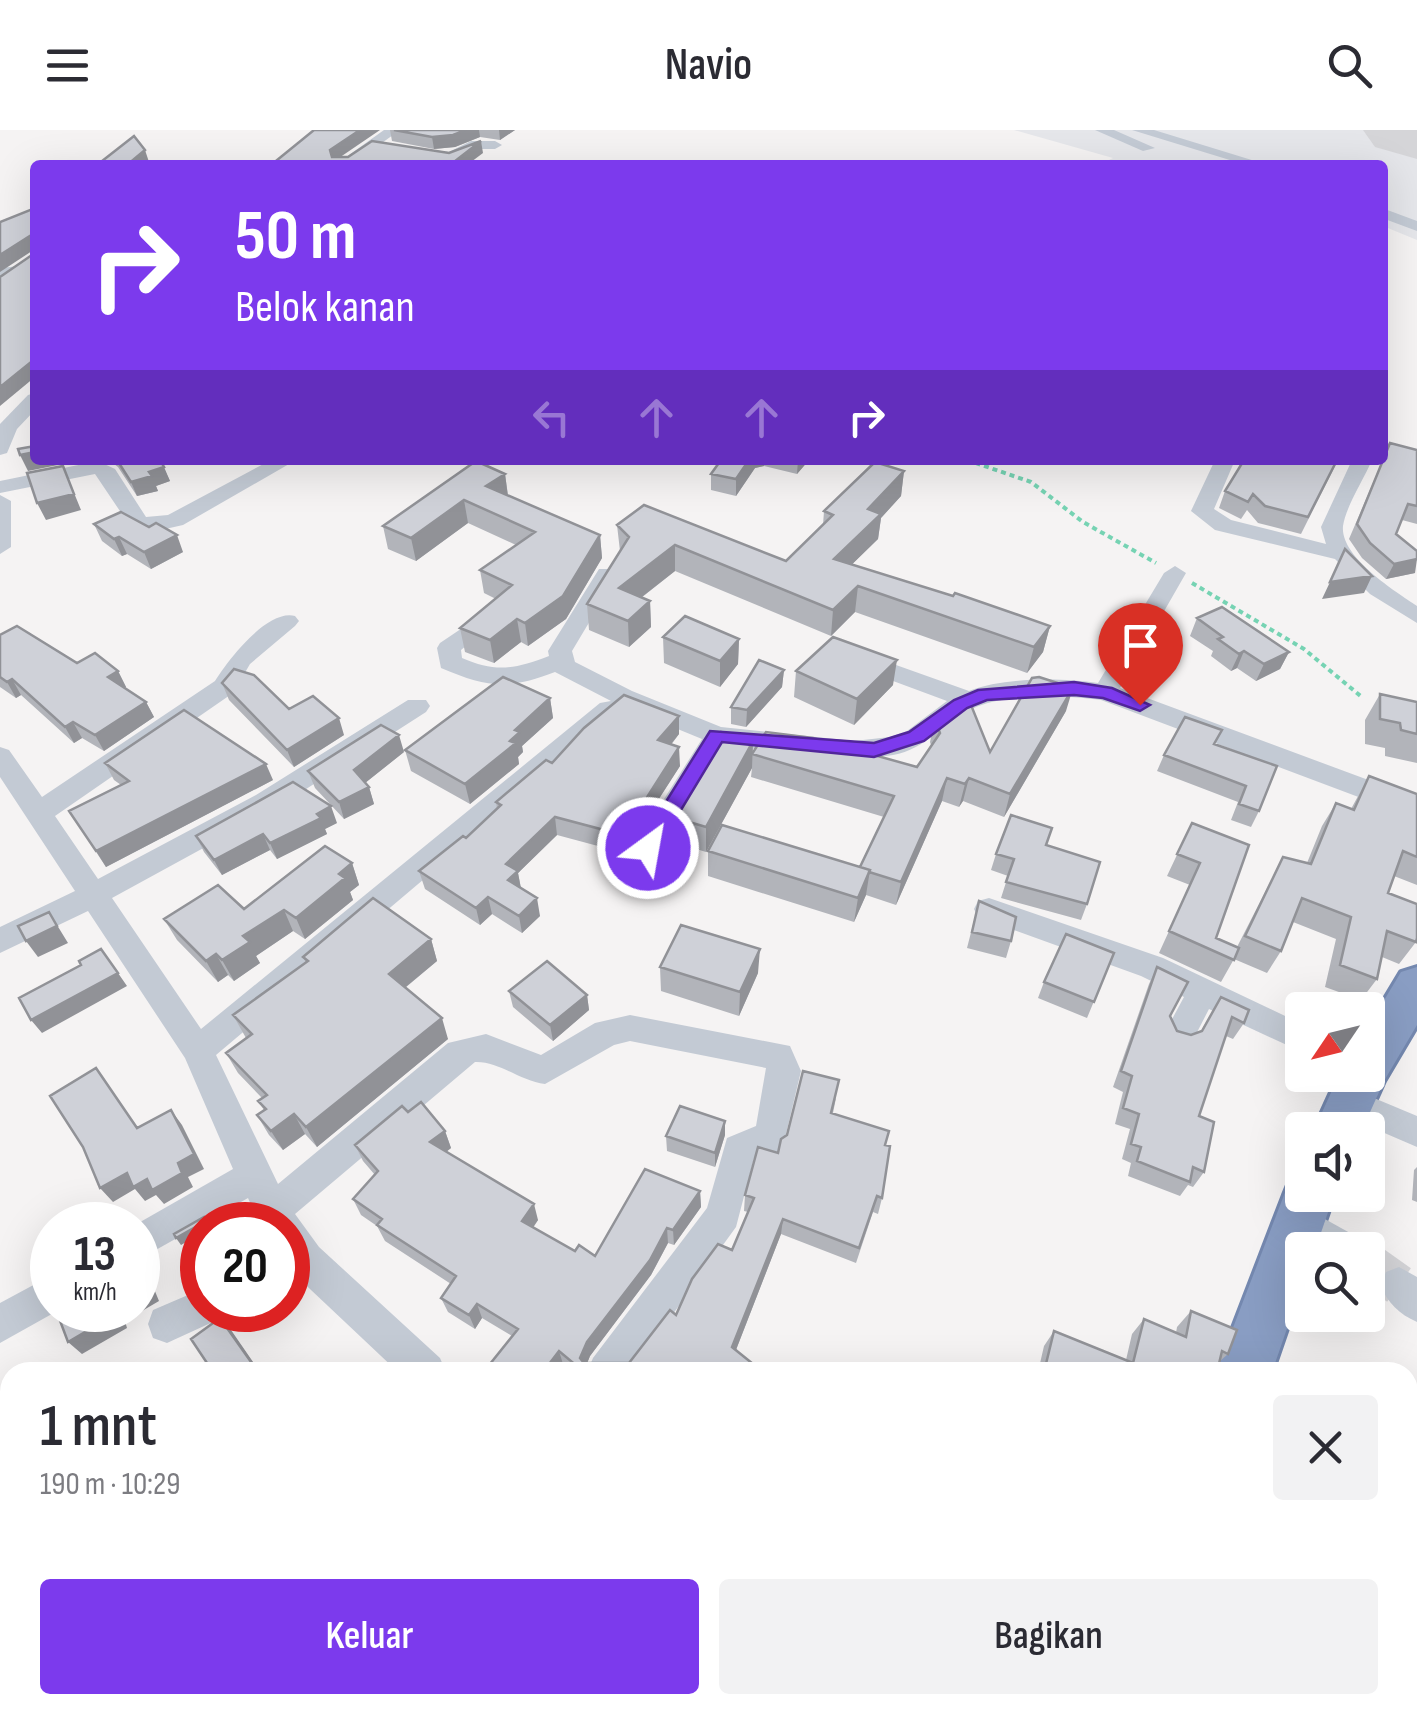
<!DOCTYPE html>
<html lang="id">
<head>
<meta charset="utf-8">
<style>
  :root { --surface:#fff; --page:#f2f2f3; --text:#2b2b33; --muted:#7c7c81; --accent:#7c3aed }
  body { margin:0; font-family:"Sofia Sans Condensed",sans-serif; background:var(--page); color:var(--text); height:100vh; display:flex; flex-direction:column; font-size:38px; white-space:nowrap }
  * { box-sizing:border-box; margin:0 }
  p { font-size:32px; color:var(--muted) }
  .icon { flex:none; width:55px; height:55px; fill:none; stroke:currentColor; stroke-width:2; stroke-linecap:round; stroke-linejoin:round }
  .map { position:relative; flex:1; overflow:hidden }
  .side { position:absolute; left:0px; top:1232px; width:1418px; height:352px; display:flex; flex-direction:column; background:var(--surface); border-radius:30px 30px 0 0; box-shadow:0 10px 40px #0002 }
  .side>* { flex:none }
  .hud { position:absolute; left:30px; top:30px; width:1358px; height:305px; border-radius:10px; box-shadow:0 10px 40px #0002; background:#7c3aed; color:#fff; overflow:hidden }
  .needle { width:65px; rotate:235deg }
  .buttons { position:absolute; left:1285px; top:862px; display:grid; gap:20px }
  .buttons a { display:grid; place-items:center; width:100px; height:100px; border-radius:10px; background:var(--surface); box-shadow:0 10px 40px #0002; font-size:50px }
  .speed { position:absolute; left:30px; top:1072px; display:flex; gap:20px; font-size:50px; font-weight:700; text-align:center }
  .speed>* { display:grid; place-content:center; width:130px; height:130px; border-radius:50%; background:var(--surface); box-shadow:0 10px 40px #0002; line-height:1 }
  .speed small { font-size:25px; font-weight:400 }
  .speed .limit { border:15px solid #d22; background:#fff; color:#111 }
  .pin { position:absolute; display:grid; place-items:center; width:85px; height:85px; color:#fff; margin:-102px -42px; border-radius:50% 50% 50% 0; rotate:-45deg; box-shadow:0 0 10px #0007 }
  .pin .icon { rotate:45deg }
  .me { position:absolute; width:110px; margin:-55px; rotate:32deg; stroke-linejoin:round; filter:drop-shadow(0 0 8px #0008) }
  .turn { display:flex; align-items:center; gap:35px; height:210px; padding:0 40px; font-size:45px }
  .turn .icon { width:130px; height:130px; stroke-width:2.5 }
  .turn b { display:block; font-size:70px; line-height:85px }
  .lanes { display:flex; align-items:center; height:95px; padding:0 40px; background:#0003; justify-content:center; gap:50px; direction:ltr }
  .lanes .off { opacity:.35 }
  .round { display:grid; place-items:center; flex:none; width:105px; height:105px; border-radius:10px; background:var(--page) }
  .overview { display:flex; align-items:center; justify-content:space-between; height:170px; padding:0 40px }
  h1 { font-size:60px; font-weight:600; line-height:75px }
  .cta { display:flex; gap:20px; margin-top:auto; padding:20px 40px }
  .cta a { flex:1; height:115px; border-radius:10px; background:var(--accent); color:#fff; font-size:40px; font-weight:600; line-height:115px; text-align:center }
  .cta a+a { background:var(--page); color:var(--text) }
  header { display:flex; justify-content:space-between; align-items:center; height:130px; padding:0 40px; background:var(--surface); font-size:45px; font-weight:600 }
  .map>svg:first-child { display:block }
  .airport { fill:#e5e6ea }
  .lines { fill:none; stroke-linecap:round; stroke-linejoin:round }
  .runway { fill:#d5d5d8; fill-rule:evenodd }
  .minor-tunnel { stroke:#d3d3d6; stroke-width:41; stroke-dasharray:41 20; stroke-linecap:butt }
  .highway-casing { stroke:#7488af; stroke-width:6 }
  .path { stroke:#76d3b3; stroke-width:4; stroke-dasharray:5 4; stroke-linecap:butt }
  .minor { fill:#c3cad4; fill-rule:evenodd }
  .highway { fill:#899dc3; fill-rule:evenodd }
  .wall { fill:#b2b4ba }
  .shaded-wall { fill:#919297 }
  .building { fill:#cfd1d8; stroke:#919297; stroke-width:2.5 }
  .route { fill:#7c3aed; stroke:#51269a; stroke-width:2.5 }
</style>
</head>
<body>
<header><svg class="icon" aria-label="menu" viewBox="0 0 24 24"><path d="M4 6h16M4 12h16M4 18h16"/></svg>Navio<svg class="icon" aria-label="search" viewBox="0 0 24 24"><circle cx="10" cy="10" r="6"/><path d="M15 15l6 6"/></svg></header>
<div class="map">
<svg width="1417" height="1584" viewBox="0 0 1417 1584">
  <rect width="100%" height="100%" fill="#f5f3f3"/>
  <path class="airport" d="M1014,0H1417V110L1383,96L1382,35H1099L1113,28Z"/>
  <g class="lines">
    <path class="runway" d="M1363,0H1417V29L1375,17Z"/>
    <path class="minor-tunnel" d="M1368,1133L1399,1155"/>
    <defs>
      <path id="highway" d="M1417,837V895L1384,951L1362,1000H1314L1339,945H1368V897L1401,842Z
        M1302,1044V1065H1334L1315,1120H1302V1155L1272,1242H1216L1284,1065L1291,1048Z
        M1094,1575H1160L1157,1584H1091Z"/>
    </defs>
    <use href="#highway" class="highway-casing"/>
    <path class="path" d="M967,330L1031,352L1083,392L1156,433
      M1192,453L1304,519L1363,568"/>
    <path class="minor" d="M384,0H400L351,35H335Z
      M1095,0H1114L1155,18L1143,21Z
      M1132,0H1154L1268,35H1246Z
      M471,11H495L502,15L495,19H474L451,31L426,24L433,20L449,22Z
      M1382,78L1417,91V101L1382,88Z
      M20,136L35,141V152L18,146L0,148V138Z
      M35,263V280L17,299L7,323L0,325V294L28,265Z
      M1382,312L1417,320V332L1382,324Z
      M271,330H296L183,395L152,402L130,396L95,344L0,363V351L98,331L115,339L146,387L168,385Z
      M1215,330H1235L1214,379L1231,390L1326,414L1321,397L1352,330H1372C1364,349 1346,376 1343,396C1340,427 1395,461 1417,476V493L1370,464L1335,429L1215,400L1191,381Z
      M0,365L11,371V417L0,424Z
      M1175,436L1186,443L1120,558L1417,668V689L1101,570C1067,565 1003,563 972,579C944,593 926,619 893,625C838,635 779,621 724,615L657,725L647,728L637,725L633,718L702,609L619,575L618,585L216,925L278,1054L448,913L486,904L541,925L595,893L630,885L790,916L801,941L782,1021L754,1028L736,1097L631,1242H587L593,1228L707,1078L727,1008L756,996L766,938L630,911L614,915L545,954C520,951 499,931 475,932L295,1084L319,1117L440,1228L446,1242H398L293,1143L288,1134V1095L259,1093L248,1068L138,1130L135,1095L233,1039L185,928L88,781L0,823V797L75,761L0,647V617L9,620L42,667L215,551C228,530 267,479 295,486L299,491L295,496L250,534L233,563L55,686L98,749L256,665L408,570H426L430,576L426,582L275,679L112,768L201,899L600,573L611,571L555,542C508,560 488,558 441,538L437,518L440,513L489,480L501,487L461,520L462,528C496,543 515,539 549,526L548,521L599,439H615L618,444L572,521L575,532L632,561L721,597L854,611L890,607L907,601L947,571L850,535L847,530L850,525H868L969,561C1005,547 1060,548 1098,553L1164,443Z
      M989,768L1163,828L1302,894V922L1209,879L1191,914L1180,918L1169,914L1164,904L1184,867L1141,846L978,787L974,779L978,771Z
      M1350,958L1417,986V1017L1338,983L1333,973L1338,963Z
      M1298,1074L1359,1108L1364,1120C1333,1120 1295,1125 1280,1091L1285,1079Z
      M1399,1137L1417,1147V1192C1399,1184 1388,1173 1380,1155L1386,1142Z
      M52,1145V1180H59L0,1213V1173Z
      M202,1159V1180H220L215,1191L167,1213L153,1208L148,1194L153,1180Z
      M765,1575H818L821,1584H769Z"/>
    <use href="#highway" class="highway"/>
  </g>
  <path class="wall" d="M390,0H515L500,10L480,7L455,17L434,19L392,11Z
    M1390,313L1417,320V394L1402,390L1396,404L1415,443L1386,449L1362,428L1349,409Z
    M109,330H160L170,351L156,356L158,361L137,366L118,337Z
    M720,330H809L797,344L764,336L755,338L736,366L711,360V344Z
    M1244,330H1338L1301,404L1258,393L1247,380L1241,389L1219,378L1225,361Z
    M904,341L901,366L881,388L878,409L852,434L1050,496L1043,522L1027,543L855,482L831,506L675,441L641,468L650,471L651,497L629,517L589,500L587,474L620,421L617,395L786,431L823,395L824,381Z
    M505,344L508,365L600,405L602,428L566,489L528,516L521,512L494,533L465,522L460,498L496,469L484,463L480,440L516,415L468,393L416,431L388,419L383,396Z
    M94,394L183,422L151,439L127,424L122,426L102,411Z
    M1197,488L1289,522L1280,539L1256,551L1237,538L1231,541L1211,526L1213,521L1190,506Z
    M0,505L77,533L118,541L126,557L125,558L146,572L154,587L104,621L82,608L74,613L21,565L16,568L0,557Z
    M663,507L739,509L738,534L720,557L664,533Z
    M784,540L782,557L746,597L731,594V577Z
    M796,541L893,555L854,595L794,567Z
    M222,553L289,579L344,605L294,637L229,570Z
    M1380,564L1417,572V633L1385,626V618L1365,614V590Z
    M550,568L553,588L522,616L523,622L518,627L519,634L470,674L411,641L405,620Z
    M1066,581L1004,687L963,671L959,677L942,671L896,775L866,765L854,792L708,746V721L860,737L884,687L751,647L752,638L706,722L670,711L669,686L753,611V623L917,637L931,615L930,612L935,589L990,622Z
    M679,586V604L671,615L680,636L624,723L557,705L518,743L521,758L540,786L522,803L492,784L480,795L425,759L419,741L466,708L497,679L496,672L552,633Z
    M1215,614L1277,636L1259,681L1251,697L1231,690L1238,672L1157,641L1164,625Z
    M404,622L365,653L369,657L374,674L344,689L315,658L308,641Z
    M105,633L273,650L106,737L69,681L121,655L114,650Z
    M1369,646L1417,664V755L1394,746L1388,763L1416,812L1399,834L1382,827L1377,849L1361,870L1325,857L1336,809L1293,792L1281,821L1267,843L1234,829L1221,852L1159,823L1190,755L1167,746L1192,693L1216,808L1237,817L1283,727L1307,733L1322,696L1336,673L1351,679Z
    M337,693L325,699L327,704L277,729L270,720L222,745L204,722L196,706Z
    M1046,715L1087,774L1081,790L1001,768L1008,746L991,740L996,724Z
    M352,733L359,755L350,762L353,770L305,809L293,801L256,826L260,833L234,851L228,845L218,852L177,810L164,789L244,779Z
    M979,771L1011,811L1006,828L967,818Z
    M431,809L437,831L405,858L448,909L317,1017L305,1004L283,1020L269,1005L257,985L264,980L258,971L262,968L238,943L226,923L246,908L233,885L306,833L303,827Z
    M1114,823L1087,888L1038,868L1044,852Z
    M660,837L758,843L739,886L661,861Z
    M1157,837L1170,886L1177,901L1191,905L1201,901L1221,867L1244,893L1233,909L1226,906L1199,986L1204,1042L1193,1057L1188,1055L1180,1066L1128,1046L1131,1033L1122,1029L1130,999L1115,994L1123,962L1113,957L1149,854Z
    M509,861L587,865L589,880L553,911L513,877Z
    M836,968L833,983L885,1015L882,1068L878,1084L873,1082L856,1133L781,1104L736,1220L763,1242H573L563,1234L557,1242H488L486,1239L512,1206L482,1188L475,1199L448,1182L441,1168L451,1154L385,1111L377,1096L361,1085L353,1069L375,1045L363,1031L355,1015L408,982L445,1001L451,1018L446,1022L538,1090L533,1098L575,1121L595,1126L700,1061L701,1077L674,1115L668,1113L651,1145L590,1226L587,1233H629L676,1185L732,1120L748,1082L744,1081L745,1065L778,1023Z
    M725,1005L715,1037L667,1021L666,1006Z
    M1417,1037V1072L1412,1070L1414,1040Z
    M1191,1181L1228,1224L1219,1232L1217,1242H1038L1044,1216L1054,1201L1126,1230L1132,1204L1144,1189L1176,1203L1177,1197Z
    M890,1575H1045L1046,1577L1031,1584H954L953,1582L944,1584H892Z"/>
  <path class="shaded-wall" d="M360,0H380L333,32L330,20Z
    M466,0H479L480,7L455,17L434,19L432,7Z
    M499,0H515L500,10Z
    M481,11L483,23L467,35H450Z
    M145,20L149,32L145,35H127Z
    M30,106L35,119L0,142V125Z
    M31,232L35,241V247L0,276V257Z
    M35,322V330H61L63,334L28,341L20,325Z
    M749,330H764V336L755,338L736,366V349Z
    M798,330H809L797,344Z
    M63,336L81,380L46,390L37,373Z
    M164,337L170,351L156,356L158,361L137,366L131,352L149,342Z
    M904,341L901,366L881,388L878,409L832,454L834,429L868,379Z
    M505,344L508,367L486,356Z
    M464,370L468,393L416,431L411,408Z
    M177,405L183,422L151,439L144,422Z
    M600,405L602,428L566,489L528,516L525,493Z
    M119,407L127,424L122,426L114,409Z
    M675,415V441L620,484L619,458Z
    M1417,429L1415,443L1386,449L1394,434Z
    M1372,446L1364,463L1322,469L1330,452Z
    M858,456L855,482L831,506L833,480Z
    M650,471L651,497L629,517L628,491Z
    M517,489L521,512L494,533L490,510Z
    M1050,496L1043,522L1027,543L1034,517Z
    M739,509L738,534L720,557V531Z
    M1244,521L1237,538L1231,541L1239,524Z
    M1289,522L1280,539L1256,551L1264,534Z
    M897,530L893,555L854,595L857,569Z
    M784,540L782,557L746,597L747,580Z
    M118,541L126,557L116,563L108,547Z
    M12,549L21,565L16,568L7,552Z
    M1073,558L1066,581L1004,687L1010,664Z
    M550,568L553,588L522,616L523,622L518,627L519,634L470,674L465,654L510,611L515,600Z
    M146,572L154,587L104,621L95,605Z
    M679,586V604L659,629L658,610Z
    M339,588L344,605L294,637L287,620Z
    M73,592L82,608L74,613L65,597Z
    M399,605L404,622L360,657L354,640Z
    M753,611L752,638L706,722V697Z
    M679,617L680,636L624,723L623,705Z
    M266,634L273,650L106,737L96,721Z
    M947,648L942,671L896,775L901,752Z
    M969,648L963,671L959,677L965,654Z
    M369,657L374,674L344,689L339,672Z
    M331,676L337,693L325,699L327,704L277,729L270,713Z
    M555,687L557,705L518,743L521,759L511,768L506,734Z
    M263,704L270,720L222,745L214,730Z
    M352,733L359,755L350,762L353,770L305,809L296,788L339,744Z
    M870,740L866,765L854,792L858,768Z
    M488,767L492,784L480,795L476,778Z
    M537,768L540,786L522,803L519,786Z
    M284,780L293,801L256,826L260,833L234,851L222,830L243,806Z
    M49,782L68,813L38,827L26,811Z
    M431,809L437,831L396,865L389,844Z
    M760,819L758,843L739,886L740,862Z
    M216,824L228,845L218,852L206,831Z
    M118,843L127,856L42,903L31,890Z
    M587,865L589,880L553,911L550,895Z
    M442,888L448,909L317,1017L306,997Z
    M171,980L182,995L204,1039L188,1047L193,1057L164,1074L156,1065L145,1071L135,1059L113,1072L100,1058L127,1043L147,1049L178,1033Z
    M294,984L305,1004L283,1020L271,1001Z
    M725,991V1005L715,1037V1023Z
    M445,1001L451,1018L437,1029L430,1012Z
    M700,1061L701,1077L674,1115L673,1100Z
    M534,1074L538,1090L526,1107L522,1091Z
    M204,1087L210,1095H202V1103L181,1115L176,1108Z
    M783,1089L781,1104L732,1230V1217Z
    M667,1098L668,1113L651,1145L590,1226L584,1241L580,1228L587,1212Z
    M138,1127L143,1132L159,1171L125,1191L127,1198L82,1224L68,1212L112,1180H138Z
    M477,1174L482,1188L475,1199L469,1185Z
    M220,1188L231,1200L260,1242H258Z
    M559,1221L563,1234L557,1242H543Z
    M82,1575H100L105,1584H87Z
    M548,1575H557L551,1584H543Z
    M567,1575H574L569,1584L564,1580Z
    M963,1575L953,1582L944,1584H934Z"/>
  <path class="building" d="M314,0H360L330,20L332,27H348L372,11L449,23L481,11L450,35H271Z
    M394,0H466L453,5L432,7Z
    M134,6L145,20L127,35H97Z
    M35,78V235L31,232L0,257V147L32,125L30,106L0,125V92Z
    M1390,313L1417,320V376L1408,374L1396,404L1417,421V429L1394,434L1370,413L1357,394Z
    M35,316V322L20,325L18,319Z
    M117,330H160L164,337L149,342L152,346L131,352Z
    M721,330H749L736,349L711,344Z
    M1244,330H1337L1308,387L1265,376L1253,364L1248,372L1225,361Z
    M476,331L505,344L486,356L600,405L563,466L525,493L517,489L490,510L460,498L512,455L480,440L535,402L464,370L411,408L383,396Z
    M875,332L904,341L868,379L881,384L834,429L953,466L955,463L1050,496L1034,517L858,456L833,480L675,415L619,458L650,471L628,491L587,474L629,407L617,395L644,375L786,431L833,385L824,381Z
    M63,336L74,364L37,373L27,343Z
    M121,382L149,397L156,393L177,405L144,422L119,407L114,409L94,394Z
    M1345,419L1372,446L1330,452Z
    M1222,477L1289,522L1264,534L1244,521L1239,524L1218,509L1223,507L1197,488Z
    M685,486L739,509L720,531L663,507Z
    M17,496L77,533L95,523L118,541L108,547L146,572L95,605L73,592L65,597L12,549L7,552L0,547V505Z
    M833,507L897,530L857,569L796,541Z
    M759,530L784,540L747,580L731,577Z
    M234,539L254,545L289,579L313,566L339,588L287,620L222,553Z
    M503,547L550,568L515,600L520,602L510,611L516,613L465,654L405,620Z
    M1039,547L1073,558L1010,664L969,648L965,654L947,648L901,752L869,742L870,740L860,737L894,666L752,624L766,602L813,608L917,637L940,603L935,589L956,576L971,575L990,622L1032,548Z
    M1380,564L1417,572V604L1401,600L1400,593L1380,589Z
    M624,565L679,586L658,610L679,617L623,705L555,687L506,734L518,741L508,750L537,768L519,786L488,767L476,778L419,741L463,706L466,708L501,675L496,672L546,630L552,633L584,598Z
    M184,580L266,634L96,721L69,681L129,651L105,633Z
    M1185,587L1222,600L1214,614L1277,636L1259,681L1239,674L1246,656L1164,625Z
    M381,595L399,605L354,640L369,657L339,672L308,641Z
    M721,602L753,611L706,697L669,686Z
    M1369,646L1417,664V727L1403,721L1388,763L1417,774V808L1416,812L1387,801L1377,849L1340,835L1351,787L1302,768L1281,821L1245,806L1283,727L1311,734L1336,673L1354,680Z
    M293,652L331,676L317,684L321,688L270,713L263,704L214,730L196,706Z
    M1011,685L1052,698L1046,715L1100,732L1087,774L1006,752L1014,729L996,724Z
    M1192,693L1249,715L1216,808L1239,818L1234,830L1169,801L1200,733L1177,724Z
    M722,695L870,740L858,768L708,721Z
    M325,716L352,733L339,744L345,748L296,788L284,780L243,806L250,812L222,830L216,824L206,831L164,789L218,755L244,779Z
    M373,768L431,809L389,844L442,888L306,997L294,984L271,1001L257,985L266,979L258,971L267,965L226,923L252,904L233,885L308,831L303,827Z
    M979,771L1016,787L1011,811L972,802Z
    M49,782L57,796L26,811L18,796Z
    M681,795L760,819L740,862L660,837Z
    M1066,804L1114,823L1094,872L1044,852Z
    M101,819L118,843L31,890L19,868L81,835L79,831Z
    M547,831L587,865L550,895L509,861Z
    M1157,837L1188,852L1170,886L1177,901L1191,905L1202,901L1221,867L1249,880L1244,893L1232,887L1199,986L1214,992L1204,1042L1193,1037L1190,1052L1137,1031L1141,1017L1131,1014L1139,984L1123,978L1132,946L1121,941Z
    M96,938L137,998L171,980L194,1024L178,1033L182,1043L152,1060L147,1049L133,1057L127,1043L100,1058L83,1017L50,966Z
    M803,941L839,950L831,983L889,1001L885,1015L890,1016L882,1068L877,1066L859,1118L783,1089L732,1217L763,1242H584L559,1221L543,1242H491L486,1239L518,1199L477,1174L469,1185L441,1168L456,1146L377,1095L382,1089L353,1069L378,1041L355,1015L402,976L408,982L421,972L445,1001L430,1012L534,1074L522,1091L575,1121L579,1115L595,1126L645,1039L700,1061L673,1100L667,1098L650,1130L587,1212L580,1228L584,1233H629L670,1180L676,1185L692,1149L718,1114L732,1120L754,1068L745,1065L758,1017L778,1023L781,1009L787,1005Z
    M680,976L725,991L715,1023L666,1006Z
    M204,1087L206,1091L176,1108L174,1104Z
    M138,1136L147,1159L138,1164Z
    M56,1180H112L114,1185L68,1212Z
    M1191,1181L1237,1200L1228,1224L1222,1221L1217,1242H1044L1054,1201L1133,1233L1144,1189L1186,1207Z
    M220,1188L258,1242H213L191,1209Z
    M30,1575H82L87,1584H21Z
    M508,1575H548L543,1584H515L507,1577Z
    M900,1575H963L934,1584H903Z
    M964,1575H1045L1046,1577L1025,1584H967Z"/>
  <path class="route" d="M1074,552L1112,558L1150,575L1140,581L1103,568L1074,565L987,570L967,578L924,611L874,627L722,612L655,723H640L637,718L710,601L874,613L909,602L954,570L978,560Z"/>
</svg>
<div class="buttons">
<a><svg class="needle" viewBox="-14 -14 28 28"><path d="M0-13l5 13h-10z" fill="#e53935"/><path d="M0 13l5-13h-10z" fill="#7c7c81"/></svg></a>
<a><svg class="icon" aria-label="sound" viewBox="0 0 24 24"><path d="M4 9h4l5-4v14l-5-4H4zM17 9q2 3 0 6"/></svg></a>
<a><svg class="icon" aria-label="search" viewBox="0 0 24 24"><circle cx="10" cy="10" r="6"/><path d="M15 15l6 6"/></svg></a>
</div>
<div class="speed"><div>13<small>km/h</small></div><div class="limit">20</div></div>
<div class="pin" style="left:1140px;top:575px;background:#d93025"><svg class="icon" aria-label="arrive" viewBox="0 0 24 24"><path d="M6 21V4h12l-3 4 3 4H6"/></svg></div>
<svg class="me" style="left:648px;top:718px" viewBox="-20 -20 40 40"><circle r="17" fill="#7c3aed" stroke="#fff" stroke-width="3"/><path d="M0-11L8 9 0 5-8 9z" fill="#fff"/></svg>
<div class="hud">
<div class="turn"><svg class="icon" aria-label="right" viewBox="0 0 24 24"><path d="M7 20v-9h11M14 6l5 5-5 5"/></svg><div><b>50 m</b>Belok kanan</div></div>
<div class="lanes"><svg class="icon off" aria-label="left" viewBox="0 0 24 24"><path d="M17 20v-9H6M10 6l-5 5 5 5"/></svg><svg class="icon off" aria-label="ahead" viewBox="0 0 24 24"><path d="M12 20V5M6 11l6-6 6 6"/></svg><svg class="icon off" aria-label="ahead" viewBox="0 0 24 24"><path d="M12 20V5M6 11l6-6 6 6"/></svg><svg class="icon" aria-label="right" viewBox="0 0 24 24"><path d="M7 20v-9h11M14 6l5 5-5 5"/></svg></div>
</div>
<section class="side">
<div class="overview"><div><h1>1 mnt</h1><p>190 m · 10:29</p></div><a class="round"><svg class="icon" aria-label="close" viewBox="0 0 24 24"><path d="M6 6l12 12M18 6L6 18"/></svg></a></div>
<div class="cta"><a>Keluar</a><a>Bagikan</a></div>
</section>
</div>
</body>
</html>
